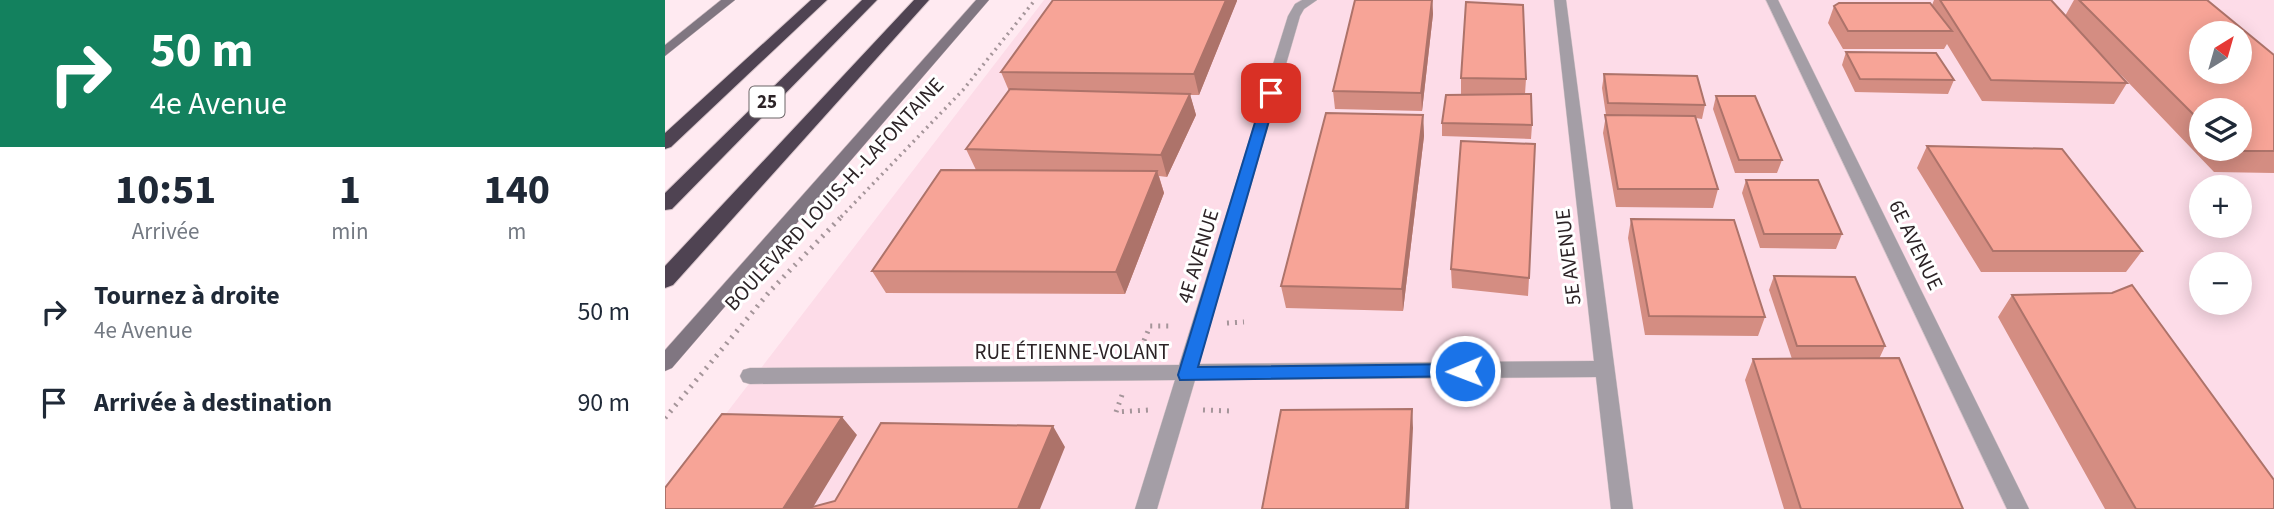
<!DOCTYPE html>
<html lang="fr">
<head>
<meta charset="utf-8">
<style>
  :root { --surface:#fff; --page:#f2f2f3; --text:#1f2937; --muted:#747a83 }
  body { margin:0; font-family:"Source Sans 3",sans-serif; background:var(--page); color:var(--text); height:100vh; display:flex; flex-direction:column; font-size:26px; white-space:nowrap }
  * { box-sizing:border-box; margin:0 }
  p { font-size:23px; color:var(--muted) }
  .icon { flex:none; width:38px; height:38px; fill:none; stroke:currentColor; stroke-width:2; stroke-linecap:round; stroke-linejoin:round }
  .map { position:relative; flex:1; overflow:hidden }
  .sheet { display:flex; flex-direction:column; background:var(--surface); width:665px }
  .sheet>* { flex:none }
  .top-card { background:#13815e; color:#fff; overflow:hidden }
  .needle { width:46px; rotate:37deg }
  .tools { position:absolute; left:1524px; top:21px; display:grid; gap:14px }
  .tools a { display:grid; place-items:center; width:63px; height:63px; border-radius:50%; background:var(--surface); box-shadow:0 4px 18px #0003; font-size:35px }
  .pin { position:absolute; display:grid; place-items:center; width:60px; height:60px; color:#fff; margin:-30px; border-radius:14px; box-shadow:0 4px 10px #0006 }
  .me { position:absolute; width:77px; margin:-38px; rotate:269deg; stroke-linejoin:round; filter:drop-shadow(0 0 5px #0008) }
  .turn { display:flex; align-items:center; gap:24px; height:147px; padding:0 35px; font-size:32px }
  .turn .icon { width:91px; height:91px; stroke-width:2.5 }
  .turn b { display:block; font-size:49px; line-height:60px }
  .eta { display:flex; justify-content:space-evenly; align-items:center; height:119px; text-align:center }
  .eta b { font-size:42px; font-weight:700; line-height:49px }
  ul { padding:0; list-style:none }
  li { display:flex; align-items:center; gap:21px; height:91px; padding:0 35px }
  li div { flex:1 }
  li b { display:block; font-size:26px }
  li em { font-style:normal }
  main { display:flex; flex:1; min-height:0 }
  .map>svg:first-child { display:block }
  .built { fill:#fddce8; fill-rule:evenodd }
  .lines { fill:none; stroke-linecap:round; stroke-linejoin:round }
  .street-casing { stroke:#d9c6cc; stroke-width:1 }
  .secondary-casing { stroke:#d9c6cc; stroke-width:1 }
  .highway-casing { stroke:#d9c6cc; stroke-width:2 }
  .path-far1 { stroke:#a5959a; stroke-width:3.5; stroke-dasharray:2 4.5; stroke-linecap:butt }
  .path { stroke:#a5959a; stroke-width:5; stroke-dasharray:2 6; stroke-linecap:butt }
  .street { fill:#a49ea6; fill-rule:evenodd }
  .secondary { fill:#807681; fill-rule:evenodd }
  .highway { fill:#4f4352; fill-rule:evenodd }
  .wall { fill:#d48d82; fill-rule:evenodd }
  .shaded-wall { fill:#ad736a }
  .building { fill:#f7a497; stroke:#ad736a; stroke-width:2; fill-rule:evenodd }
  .route { fill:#1a73e8; stroke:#114b97; stroke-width:2 }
  .labels { text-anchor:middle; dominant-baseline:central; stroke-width:6; stroke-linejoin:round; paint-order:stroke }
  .shield { fill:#fff; stroke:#6b6567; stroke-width:2 }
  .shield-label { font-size:19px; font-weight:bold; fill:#2c2326 }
  .street-label { font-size:21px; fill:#2c2326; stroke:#fff }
</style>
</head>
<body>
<main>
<section class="sheet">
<div class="top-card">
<div class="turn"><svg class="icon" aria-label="right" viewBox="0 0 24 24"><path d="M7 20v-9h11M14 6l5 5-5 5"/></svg><div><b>50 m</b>4e Avenue</div></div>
</div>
<div class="eta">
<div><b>10:51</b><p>Arrivée</p></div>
<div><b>1</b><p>min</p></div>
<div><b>140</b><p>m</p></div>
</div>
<ul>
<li><svg class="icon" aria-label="right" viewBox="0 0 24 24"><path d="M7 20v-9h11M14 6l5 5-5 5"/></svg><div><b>Tournez à droite</b><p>4e Avenue</p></div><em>50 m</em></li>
<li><svg class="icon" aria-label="arrive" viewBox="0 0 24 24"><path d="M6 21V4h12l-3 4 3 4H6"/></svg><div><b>Arrivée à destination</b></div><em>90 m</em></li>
</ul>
</section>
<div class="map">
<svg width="1609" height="509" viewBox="0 0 1609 509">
  <rect width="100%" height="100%" fill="#ffeaf1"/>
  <path class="built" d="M379,0H1609V509H0V493ZM1536,33H1575V72H1536ZM1536,110H1575V149H1536ZM1536,187H1575V226H1536ZM1536,264H1575V303H1536Z"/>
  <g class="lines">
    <defs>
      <path id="street" d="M637,0H652L639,9L635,16L534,364L929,361L889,0H901L968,509H946L931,377L530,380L492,509H470L510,380L85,384L78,382L75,376L78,370L85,368L514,365L623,16L630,4Z
        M1101,0H1113L1364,509H1342Z"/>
      <path id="secondary" d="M56,0H70L0,56V45Z
        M311,0H324L7,368L0,371V350Z"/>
      <path id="highway" d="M146,0H162L6,147L0,149V133Z
        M197,0H212L7,209L0,210V193Z
        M249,0H264L8,285L0,288V266Z"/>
    </defs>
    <use href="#street" class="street-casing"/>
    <use href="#secondary" class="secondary-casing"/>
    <use href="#highway" class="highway-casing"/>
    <path class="path-far1" d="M176,217L298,90L370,0"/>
    <path class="path" d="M562,323L579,322
      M476,348L485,326H508
      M457,395L451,412L483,410
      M538,410L566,411
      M0,418L105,291L178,215"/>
    <use href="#street" class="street"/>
    <use href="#secondary" class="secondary"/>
    <use href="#highway" class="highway"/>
  </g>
  <path class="wall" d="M388,0H572L534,95H525L531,115L502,177L494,176L499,193L460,294L221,293L207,271L311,170L301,149L344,91L336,72Z
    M767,0L768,14L757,111L670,109L668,91Z
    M1269,0H1386L1400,16L1409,0H1542L1609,55V173L1549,172L1416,33L1462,83L1449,104L1317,101L1282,44L1279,49H1178L1163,23L1169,6L1267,5ZM1536,110L1575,149H1536Z
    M1181,52L1289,80L1283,94L1190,92L1177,65Z
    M939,74L1040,105L1037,119L1031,118L1053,189L1048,208L951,207L938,133L941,115L937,88Z
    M796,78L861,79L860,94L867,125L866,139L777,136V123L796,95Z
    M1051,96L1117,160L1112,173H1070L1048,109Z
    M758,115L759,136L738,311L621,308L616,286Z
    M1262,146L1477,251L1461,272H1316L1252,168Z
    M1081,180L1177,234L1171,249L1095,248L1077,193Z
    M966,219L1100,317L1093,336L980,335L963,238Z
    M786,269L864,278L863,296L787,288Z
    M1109,276L1220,346L1214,359L1298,509H1119L1080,380L1088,359H1127L1104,290Z
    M1347,295L1609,509H1440L1333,317Z"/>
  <path class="shaded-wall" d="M561,0H572V1L534,95L529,74Z
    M767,0L768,14L757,111L756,93Z
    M525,94L531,115L502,177L496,155Z
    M758,115L759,136L738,311L737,289Z
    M492,171L499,193L460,294L451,272Z
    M747,409L748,428L744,509H741Z
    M177,417L192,435L147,509H118Z
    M388,426L400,447L375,509H353Z"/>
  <path class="building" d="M388,0H561L529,74L336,72Z
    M690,0H767L756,93L668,91Z
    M1275,0H1386L1462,83L1326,80Z
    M1414,0H1542L1609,55V151H1565L1563,149H1575V110H1536V122ZM1536,33H1575V72H1536Z
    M801,2L858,5L861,79L796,78Z
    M1174,3H1265L1287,31H1183L1169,6Z
    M1181,52L1271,53L1289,80L1195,79Z
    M939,74L1032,76L1040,105L943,103Z
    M345,89L525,94L496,155L301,149Z
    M866,94L867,125L777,123L781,95Z
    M1051,96H1090L1117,160H1074Z
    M661,113L758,115L737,289L616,286Z
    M940,115L1030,116L1053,189H953Z
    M796,141L870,144L864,278L786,269Z
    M1262,146L1397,149L1477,251H1328Z
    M276,170L492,171L451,272L207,271Z
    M1081,180H1153L1177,234H1099Z
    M966,219L1069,220L1100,317L984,316Z
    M1109,276L1190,277L1220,346H1132Z
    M1467,285L1609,480V509H1471L1347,295L1447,293Z
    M1234,358L1298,509H1136L1088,359Z
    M747,409L741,509H597L616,410Z
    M57,414L177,417L118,509H0V488Z
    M216,423L388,426L353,509H146L147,507L170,501Z"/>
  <path class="route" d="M606,90L612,93L533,367L800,364L809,371L807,376L515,380L513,375L599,93Z"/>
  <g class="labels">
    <rect class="shield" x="84.5" y="86.5" width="35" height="31" rx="5"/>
    <g class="shield-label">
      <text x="102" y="102">25</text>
    </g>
    <g class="street-label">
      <text transform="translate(169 194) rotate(-47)">BOULEVARD LOUIS-H.-LAFONTAINE</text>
      <text transform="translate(1251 245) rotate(64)">6E AVENUE</text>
      <text transform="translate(533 256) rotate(-73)">4E AVENUE</text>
      <text transform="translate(903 257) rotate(-97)">5E AVENUE</text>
      <text x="407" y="352">RUE ÉTIENNE-VOLANT</text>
    </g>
  </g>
</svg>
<div class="tools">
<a><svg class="needle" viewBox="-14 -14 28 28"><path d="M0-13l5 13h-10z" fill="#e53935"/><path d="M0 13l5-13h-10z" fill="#747a83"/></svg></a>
<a><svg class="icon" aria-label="layers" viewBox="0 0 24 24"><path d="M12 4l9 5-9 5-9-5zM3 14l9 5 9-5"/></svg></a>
<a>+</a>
<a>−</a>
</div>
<div class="pin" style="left:606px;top:93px;background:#d93025"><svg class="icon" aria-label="arrive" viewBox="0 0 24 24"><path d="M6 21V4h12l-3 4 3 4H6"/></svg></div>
<svg class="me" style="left:800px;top:371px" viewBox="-20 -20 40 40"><circle r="17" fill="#1a73e8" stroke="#fff" stroke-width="3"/><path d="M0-11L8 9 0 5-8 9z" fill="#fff"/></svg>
</div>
</main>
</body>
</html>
